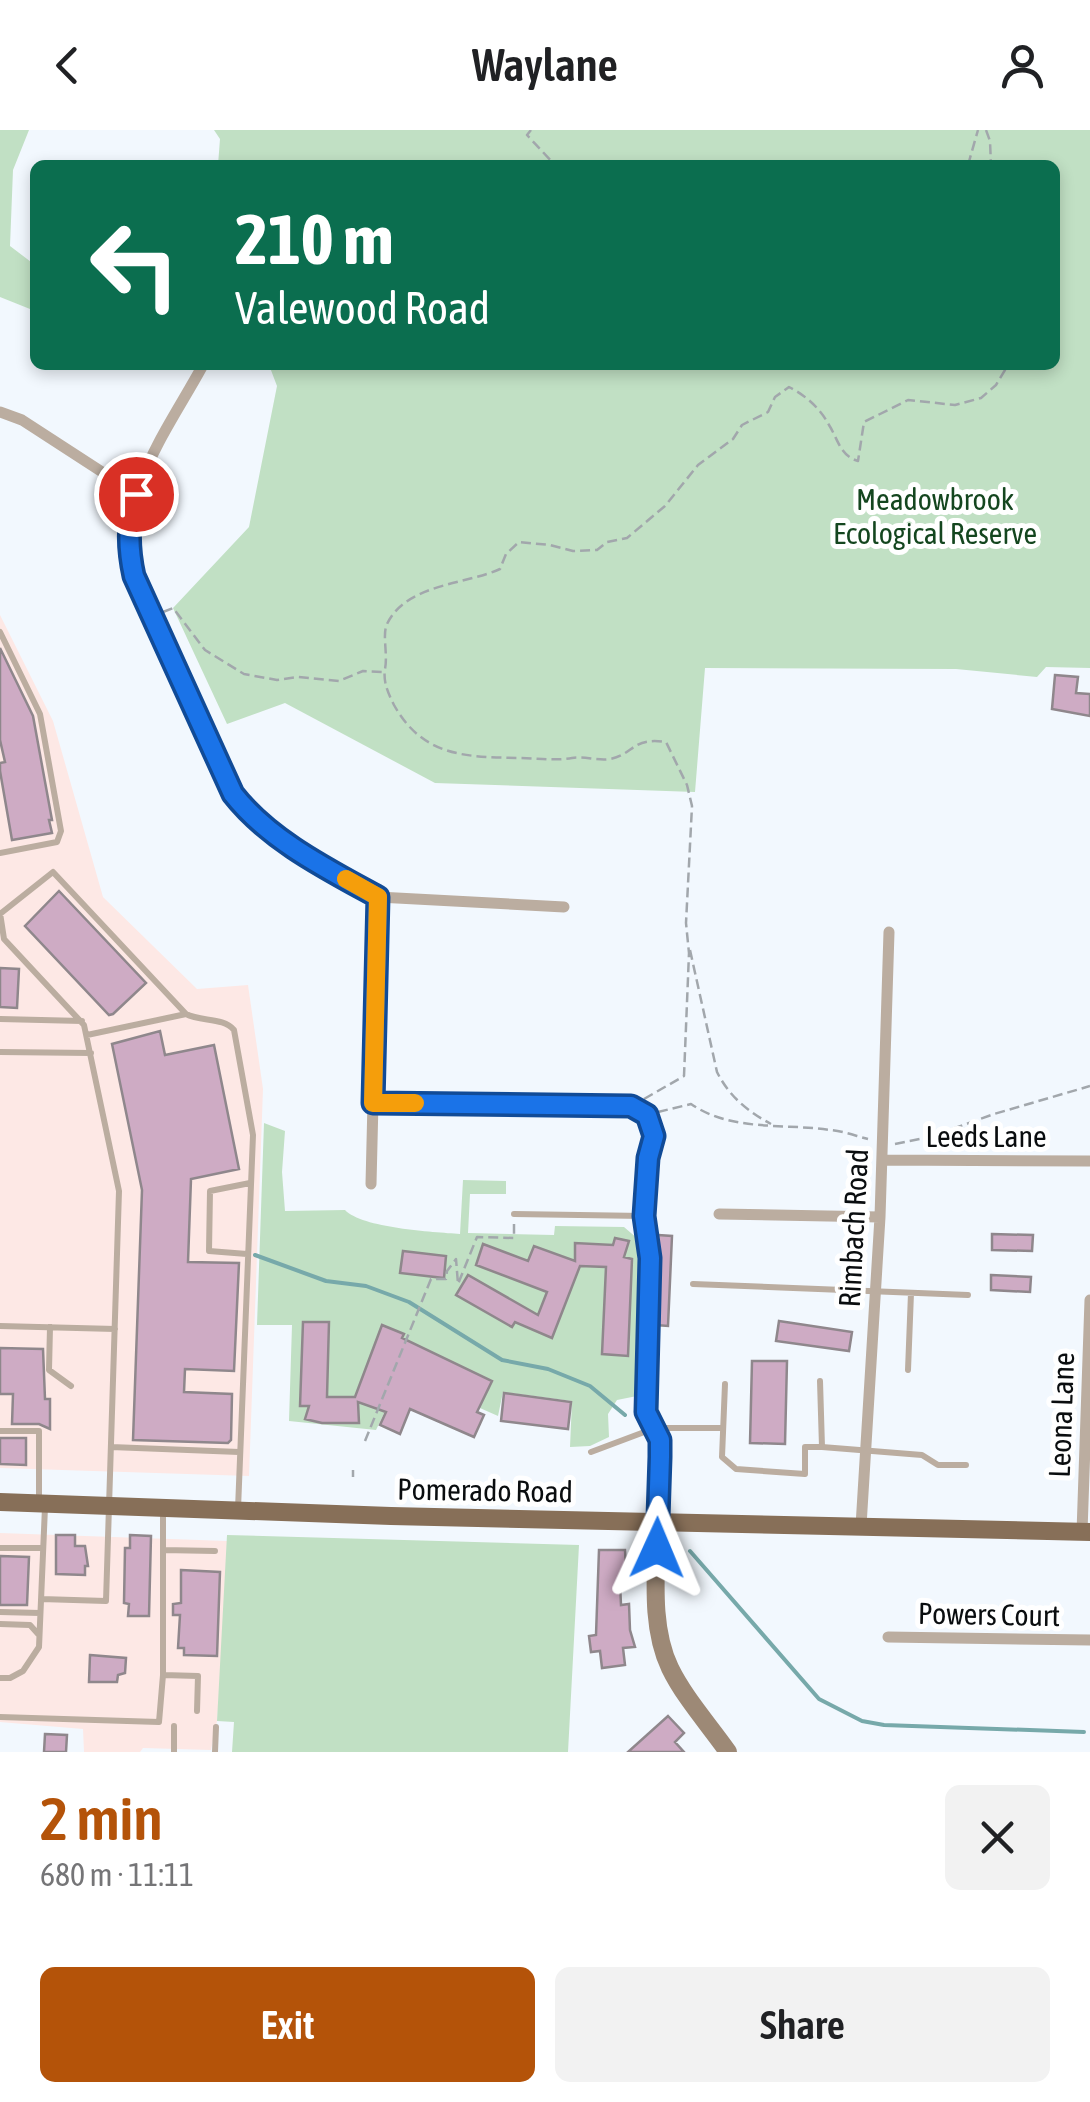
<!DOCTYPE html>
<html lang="en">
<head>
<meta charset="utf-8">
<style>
  :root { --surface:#fff; --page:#f2f2f2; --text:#202124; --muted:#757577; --accent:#b45309 }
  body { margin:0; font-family:"Asap Condensed",sans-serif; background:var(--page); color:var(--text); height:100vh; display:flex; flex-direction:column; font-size:38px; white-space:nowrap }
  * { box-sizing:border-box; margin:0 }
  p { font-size:32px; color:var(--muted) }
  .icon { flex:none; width:55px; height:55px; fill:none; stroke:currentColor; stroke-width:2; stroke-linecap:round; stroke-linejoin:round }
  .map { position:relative; height:1622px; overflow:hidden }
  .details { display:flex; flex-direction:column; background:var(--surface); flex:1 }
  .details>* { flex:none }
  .top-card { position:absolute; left:30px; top:30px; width:1030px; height:210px; border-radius:15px; box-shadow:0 5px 15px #0003; background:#0b6e4f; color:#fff; overflow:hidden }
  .pin { position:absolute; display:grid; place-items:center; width:85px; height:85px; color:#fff; margin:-42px; border:5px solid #fff; border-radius:50%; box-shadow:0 2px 10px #0007 }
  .me { position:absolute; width:110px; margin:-55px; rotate:1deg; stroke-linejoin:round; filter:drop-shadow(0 0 8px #0008) }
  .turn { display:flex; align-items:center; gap:35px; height:210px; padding:0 40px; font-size:45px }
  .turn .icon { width:130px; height:130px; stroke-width:2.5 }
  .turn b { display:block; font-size:70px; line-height:85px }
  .round { display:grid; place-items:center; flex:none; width:105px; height:105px; border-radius:15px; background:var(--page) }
  .overview { display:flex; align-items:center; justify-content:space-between; height:170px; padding:0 40px }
  h1 { font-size:60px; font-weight:600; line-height:75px; color:var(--accent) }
  .primary-button { display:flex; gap:20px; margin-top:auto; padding:20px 40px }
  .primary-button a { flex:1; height:115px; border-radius:15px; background:var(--accent); color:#fff; font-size:40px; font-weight:600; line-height:115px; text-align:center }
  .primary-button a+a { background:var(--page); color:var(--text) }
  header { display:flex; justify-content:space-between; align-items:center; height:130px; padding:0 40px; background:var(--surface); font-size:45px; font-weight:600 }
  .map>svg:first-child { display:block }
  .commercial { fill:#fde8e5 }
  .green { fill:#c1e0c4 }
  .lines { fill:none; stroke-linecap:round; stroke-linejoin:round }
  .stream { stroke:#77a9aa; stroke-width:4 }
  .building { fill:#ceabc4; stroke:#8f878c; stroke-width:2.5 }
  .path { stroke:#a2a7ac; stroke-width:2.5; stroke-dasharray:10 5; stroke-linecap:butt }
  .lane { stroke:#bbada0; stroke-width:6 }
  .street { stroke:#bbada0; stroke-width:11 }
  .secondary { stroke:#9d8976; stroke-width:18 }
  .primary { stroke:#876f58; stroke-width:18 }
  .route-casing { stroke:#114b97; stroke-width:25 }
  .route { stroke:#1a73e8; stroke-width:18 }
  .slow { stroke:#f59e0b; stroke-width:18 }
  .labels { text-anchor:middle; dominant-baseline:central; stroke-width:10; stroke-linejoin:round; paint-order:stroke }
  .park-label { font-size:30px; fill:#14461f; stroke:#fff }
  .street-label { font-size:30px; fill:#0a0d0f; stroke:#fff }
</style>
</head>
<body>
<header><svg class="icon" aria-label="back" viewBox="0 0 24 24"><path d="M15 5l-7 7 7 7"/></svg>Waylane<svg class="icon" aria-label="person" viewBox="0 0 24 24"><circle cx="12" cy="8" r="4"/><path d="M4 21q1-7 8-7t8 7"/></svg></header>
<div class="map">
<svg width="1090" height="1622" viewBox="0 0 1090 1622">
  <rect width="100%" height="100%" fill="#f2f8fe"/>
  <path class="commercial" d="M0,485L53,591L103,767L197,859L248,855L263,959L249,1346L0,1338Z
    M0,1403L227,1411L224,1503L217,1591L211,1620L143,1618L140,1622H84L83,1599L0,1592Z"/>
  <path class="green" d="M0,0H29L13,40L10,116L35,135V181L0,167Z
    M214,0H1090V538L1046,537L1037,547L956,539L705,538L695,662L435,653L285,573L227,594L173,478L249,397L277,256L269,235H1055V35H218L220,9Z
    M264,993L285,1001L282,1042L285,1081L345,1080C362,1098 433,1102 460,1104L463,1050L506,1051V1064H470L468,1103L554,1105L555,1096L624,1097L638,1109L637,1266L617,1270L608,1284L609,1307L590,1316L570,1317L572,1271L503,1262L498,1286L403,1244L376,1300L289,1291L292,1195H257Z
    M227,1405L579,1415L568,1622H232L234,1592L217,1591Z"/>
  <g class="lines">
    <path class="stream" d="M255,1125L326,1151L366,1156L409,1172L502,1230L548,1239L590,1256L625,1285
      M690,1421L819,1569L862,1591L884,1595L1084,1602"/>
  </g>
  <path class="building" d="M0,518L33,586L52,690H49L52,703L12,710L0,641V633L5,632L0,610Z
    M1055,545L1078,547L1076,563L1090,564V586L1052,579Z
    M59,761L146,853L113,884L109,885L25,796Z
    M0,838L19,839L17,878L0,877Z
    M160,901L165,925L214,915L239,1039L191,1049L188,1132L239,1133L234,1241L185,1239L184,1262L232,1264L231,1310L228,1313L133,1310L142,1060L112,914Z
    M992,1104L1033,1105L1032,1121L992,1120Z
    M658,1105L672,1106L668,1196L656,1195Z
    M615,1108L629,1111L624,1127L632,1129L628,1226L602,1224L606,1137L580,1136L552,1208L515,1192L512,1197L456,1165L468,1145L538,1185L547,1162L476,1135L483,1114L528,1131L534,1116L575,1131V1113L613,1115Z
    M403,1121L446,1126L444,1148L400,1143Z
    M991,1145L1031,1147L1030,1162L991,1160Z
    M779,1191L852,1202L849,1221L776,1211Z
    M303,1192H329L327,1267H355L382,1195L404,1204L402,1208L492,1251L477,1282L484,1285L474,1307L410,1279L400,1304L380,1295L386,1282L358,1272L359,1293H322L305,1289L309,1276H300Z
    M0,1218L43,1219L45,1269H50V1299L39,1294H12L13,1264H0Z
    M752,1231H787L785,1314L750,1313Z
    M504,1263L571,1272L568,1299L501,1291Z
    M0,1308H26V1335L0,1334Z
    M56,1405H75V1416H85L88,1436H85V1445L56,1444Z
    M130,1405L151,1406L149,1486H128L129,1474L124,1473L125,1418H130Z
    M599,1420H625L626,1439L631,1438V1453H620L621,1475L629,1474L630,1500L635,1517L623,1518L625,1535L602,1538L600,1521L591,1522L589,1506L596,1505Z
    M0,1426L29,1427L27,1475H0Z
    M181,1440L220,1442L217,1526L184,1525V1518H178L180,1485H173V1474L181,1473Z
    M90,1525L126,1528L125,1543L118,1545L117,1552H89Z
    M668,1586L684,1603L675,1612L684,1622H628Z
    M45,1604L67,1605L66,1622H44Z"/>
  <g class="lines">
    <path class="path" d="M531,0L527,5L555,35
      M986,0L990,11L991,35
      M968,35L978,0
      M163,482L173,478L205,520L244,544L277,550L298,547L339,551L363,541L383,542
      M690,820L717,942C729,966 747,981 771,994
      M644,969L684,946L689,823L686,793L692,676L687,655L666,612C631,607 635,624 610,629C598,631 584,626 572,628C554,631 537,628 519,628C466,627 423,627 394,575C388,563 383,552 385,539C388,524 382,505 387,494C406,454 464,455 500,439L506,424L519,412L550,415L573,421L597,420L607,412L627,408L665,376L698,335L733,309L742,295L768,282L775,267L789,257C805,265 820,278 829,295C838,309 840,326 858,331L864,292L908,270L955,275L981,268L996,255L1008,235
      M658,982L691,974C732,1002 783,993 830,1000C843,1001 856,1006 868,1009
      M895,1014L930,1007L994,984L1090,956
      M365,1311L431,1149H446L447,1141L456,1129L458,1154L477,1107L514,1108V1094
      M353,1347V1340"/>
    <path class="lane" d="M0,502L40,584L61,701L57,712L0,723
      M0,783L4,809L84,895L119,1061L106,1471L41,1469
      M0,784L53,742L186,884C201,892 223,887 234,900L253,1005L238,1379
      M0,889L82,891
      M87,905L186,884
      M0,922L91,923
      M654,1006L648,1028L645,1064L644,1086L651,1128L647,1282L655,1298H723
      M514,1084L644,1086
      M247,1124L209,1121L210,1061L250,1053
      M693,1154L968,1165
      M0,1196L115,1199
      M50,1197L49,1240L71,1256
      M908,1240L911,1163
      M820,1251L822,1317L922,1325L938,1335H966
      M725,1254L722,1327L736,1339L805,1344V1317H822
      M0,1301H39V1372
      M111,1317L239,1322
      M591,1322L655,1298L660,1327L657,1387
      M163,1379V1545L198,1546L197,1581
      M0,1418H43
      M163,1420L215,1421
      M0,1482L40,1483
      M0,1494L30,1495L39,1505
      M0,1548H10L23,1541L39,1517L45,1377
      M0,1587L159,1592L163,1545
      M174,1622V1596
      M215,1622L216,1597"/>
    <path class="street" d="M203,235C166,303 115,365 134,447L233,664L249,685L327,740L378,767L564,777
      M0,282L22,290L136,364
      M373,973L631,976L647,985L655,1005
      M882,1030L1090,1031
      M371,1054L378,767
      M719,1084L880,1087
      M861,1396L880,1087L889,802
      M1082,1402L1090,1170
      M888,1507L1090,1510"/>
    <path class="secondary" d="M657,1391C657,1438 649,1494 670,1538C684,1567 709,1595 728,1622"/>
    <path class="primary" d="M0,1372L391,1386L1090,1402"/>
  </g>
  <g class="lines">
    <defs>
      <path id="route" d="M136,364C127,391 128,419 134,446L233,664C269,710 327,739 378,767L373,973L631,976L647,985L654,1006L648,1028L644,1086L650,1128L646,1282L660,1310V1327L657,1418"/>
    </defs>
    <use href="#route" class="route-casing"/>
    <use href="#route" class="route"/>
    <path class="slow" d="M346,749L378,767L373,973H415"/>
  </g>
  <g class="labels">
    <g class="park-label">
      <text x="935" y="369">Meadowbrook<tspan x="935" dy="34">Ecological Reserve</tspan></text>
    </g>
    <g class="street-label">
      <text x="986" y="1006">Leeds Lane</text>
      <text transform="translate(853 1098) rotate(-87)">Rimbach Road</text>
      <text transform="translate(1061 1285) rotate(-88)">Leona Lane</text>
      <text transform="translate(485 1360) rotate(1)">Pomerado Road</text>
      <text transform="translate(989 1484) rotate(1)">Powers Court</text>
    </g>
  </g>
</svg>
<div class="pin" style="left:136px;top:364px;background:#d93025"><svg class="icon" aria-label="arrive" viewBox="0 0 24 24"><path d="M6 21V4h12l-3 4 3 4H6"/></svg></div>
<svg class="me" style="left:657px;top:1418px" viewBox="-20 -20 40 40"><path d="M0-17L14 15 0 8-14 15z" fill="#1a73e8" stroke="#fff" stroke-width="4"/></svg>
<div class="top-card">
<div class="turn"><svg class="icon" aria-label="left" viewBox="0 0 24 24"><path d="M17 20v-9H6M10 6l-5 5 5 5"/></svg><div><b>210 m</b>Valewood Road</div></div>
</div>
</div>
<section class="details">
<div class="overview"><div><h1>2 min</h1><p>680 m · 11:11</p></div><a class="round"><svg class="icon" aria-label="close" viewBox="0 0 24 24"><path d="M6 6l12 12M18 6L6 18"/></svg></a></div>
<div class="primary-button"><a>Exit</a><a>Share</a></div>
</section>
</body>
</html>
